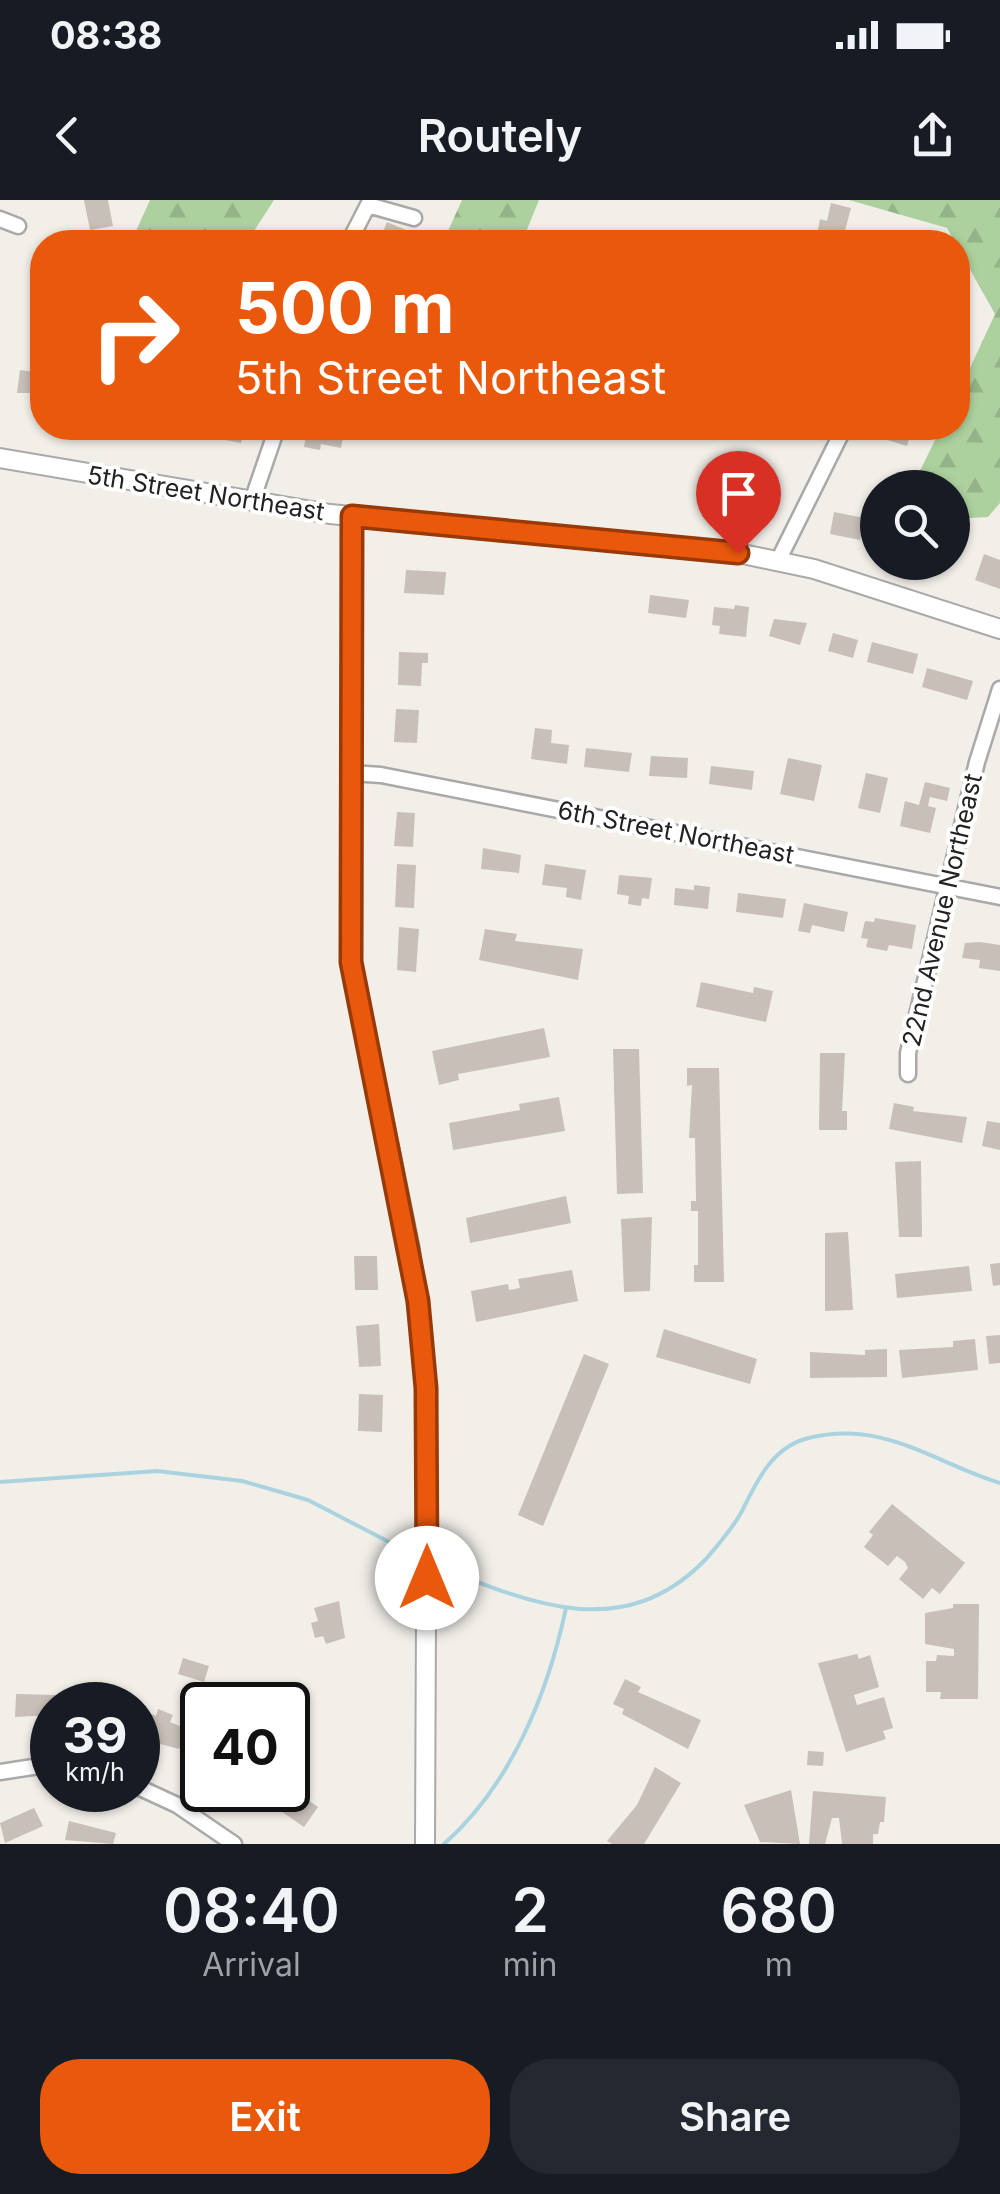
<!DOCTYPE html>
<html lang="en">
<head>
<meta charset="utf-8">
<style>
  :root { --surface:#171b24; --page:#242831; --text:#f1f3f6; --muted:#9ea1a6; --accent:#ea580c }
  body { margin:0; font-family:Inter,sans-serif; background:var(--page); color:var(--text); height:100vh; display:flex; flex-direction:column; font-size:38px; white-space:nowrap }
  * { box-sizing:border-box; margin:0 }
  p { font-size:32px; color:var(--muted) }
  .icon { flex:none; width:55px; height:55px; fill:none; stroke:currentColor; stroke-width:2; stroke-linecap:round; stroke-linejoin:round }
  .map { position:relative; height:1644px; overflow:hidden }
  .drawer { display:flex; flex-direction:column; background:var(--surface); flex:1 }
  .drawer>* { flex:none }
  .guide { position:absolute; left:30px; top:30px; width:940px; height:210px; border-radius:40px; box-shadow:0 2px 8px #0004; background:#ea580c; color:#fff; overflow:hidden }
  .controls { position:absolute; left:860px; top:270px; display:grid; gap:20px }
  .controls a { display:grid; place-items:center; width:110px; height:110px; border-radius:50%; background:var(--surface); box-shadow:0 2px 8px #0004; font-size:50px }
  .speed { position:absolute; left:30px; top:1482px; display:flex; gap:20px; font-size:50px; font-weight:700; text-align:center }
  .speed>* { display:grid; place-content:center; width:130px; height:130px; border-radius:50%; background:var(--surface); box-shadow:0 2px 8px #0004; line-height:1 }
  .speed small { font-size:25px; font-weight:400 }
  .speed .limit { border:5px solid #111; border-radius:15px; background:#fff; color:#111 }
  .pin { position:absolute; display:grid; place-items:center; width:85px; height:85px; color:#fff; margin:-102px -42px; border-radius:50% 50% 50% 0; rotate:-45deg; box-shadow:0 0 10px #0007 }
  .pin .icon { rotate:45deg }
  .me { position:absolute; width:110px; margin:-55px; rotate:0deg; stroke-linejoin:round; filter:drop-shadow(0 0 8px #0008) }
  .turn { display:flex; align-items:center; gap:35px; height:210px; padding:0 40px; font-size:45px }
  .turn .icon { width:130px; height:130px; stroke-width:2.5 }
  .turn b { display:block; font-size:70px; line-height:85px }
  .eta { display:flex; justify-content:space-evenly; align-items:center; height:170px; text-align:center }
  .eta b { font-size:60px; font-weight:600; line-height:70px }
  .primary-button { display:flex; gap:20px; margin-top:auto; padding:20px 40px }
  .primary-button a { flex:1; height:115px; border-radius:40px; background:var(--accent); color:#fff; font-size:40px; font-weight:600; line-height:115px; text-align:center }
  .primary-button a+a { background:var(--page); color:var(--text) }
  .status { display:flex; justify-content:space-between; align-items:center; height:70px; padding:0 50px; background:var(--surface); direction:ltr }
  .status svg { height:28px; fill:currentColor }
  header { display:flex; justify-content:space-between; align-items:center; height:130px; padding:0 40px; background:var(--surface); font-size:45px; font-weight:600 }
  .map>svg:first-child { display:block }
  .forest { fill:url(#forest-firs) }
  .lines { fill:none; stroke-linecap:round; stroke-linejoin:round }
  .stream { stroke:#aad3df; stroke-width:4 }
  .building { fill:#c7bfb8 }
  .minor-casing { stroke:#a9a9a9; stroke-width:19 }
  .tertiary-casing { stroke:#a9a9a9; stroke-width:22 }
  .minor { stroke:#fff; stroke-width:14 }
  .tertiary { stroke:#fff; stroke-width:18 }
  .route-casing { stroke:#983908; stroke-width:25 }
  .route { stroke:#ea580c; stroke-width:18 }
  .labels { text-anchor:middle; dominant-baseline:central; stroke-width:8; stroke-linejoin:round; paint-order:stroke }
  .street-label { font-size:25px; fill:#222; stroke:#fff }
</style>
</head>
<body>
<div class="status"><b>08:38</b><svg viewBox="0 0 49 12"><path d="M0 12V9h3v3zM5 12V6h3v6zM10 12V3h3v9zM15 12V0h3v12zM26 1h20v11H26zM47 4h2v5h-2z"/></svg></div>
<header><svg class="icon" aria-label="back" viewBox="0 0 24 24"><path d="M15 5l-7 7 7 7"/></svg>Routely<svg class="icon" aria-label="share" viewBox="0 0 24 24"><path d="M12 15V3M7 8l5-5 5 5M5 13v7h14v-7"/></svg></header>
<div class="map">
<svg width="1000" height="1644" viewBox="0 0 1000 1644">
  <defs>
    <pattern id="forest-firs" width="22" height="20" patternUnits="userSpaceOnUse" patternTransform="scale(2.5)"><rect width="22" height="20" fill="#add19e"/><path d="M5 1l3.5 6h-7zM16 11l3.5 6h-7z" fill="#95b388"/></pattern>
  </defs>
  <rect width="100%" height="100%" fill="#f2efe9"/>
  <path class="forest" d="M150,0H274L247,42H131Z
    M462,0H539L522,42H443Z
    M849,0H1000V303L988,317L953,319L952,288L912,287L941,228H958V194L995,114L947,28Z"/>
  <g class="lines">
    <path class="stream" d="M0,1282L157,1271L242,1281L308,1300L420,1358
      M433,1364C528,1403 623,1445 706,1359C719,1344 733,1328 742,1311C756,1283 771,1249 805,1239C882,1218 932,1262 1000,1283
      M444,1644C511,1585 548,1493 566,1408"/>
  </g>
  <path class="building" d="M84,0H108L113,26L90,30Z
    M831,3L851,8L842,42L820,40L822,32L818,30L820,19L827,21Z
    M387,22L411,32L407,42H379Z
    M20,170L42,173V193H17Z
    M190,228H244L241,243L189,233Z
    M307,228H345L341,248L321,244L320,250L304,247Z
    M888,228H912L907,246L884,239Z
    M715,281L750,288L746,307L738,305L736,311L710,305Z
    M834,312L864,318L860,340L830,334Z
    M984,354L1000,360V389L975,380Z
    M406,370L446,372L444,395L404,393Z
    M650,395L689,400L686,418L648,413Z
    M735,405L749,407L746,437L719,434L720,426L712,425L714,407L734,409Z
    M774,419L807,423L800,445L769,436Z
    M833,433L858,440L853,458L828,451Z
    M872,442L918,454L913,474L867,462Z
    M399,452L428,453V463H422L421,486L398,485Z
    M927,468L973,481L967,500L922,487Z
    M396,509L419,510L417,543L394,542Z
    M535,528L552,530L551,543L569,545L567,564L531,559Z
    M586,548L632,553L629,572L584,567Z
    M651,556L688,558L687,578L649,576Z
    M788,558L822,565L814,601L780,594Z
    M711,566L754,571L752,590L709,584Z
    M866,573L888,578L880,613L858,608Z
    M925,582L950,588L947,601L930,597L928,606L936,608L930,633L900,626L905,601L919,605Z
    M397,612L415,613L413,647L394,646Z
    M483,648L521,655L519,673L481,669Z
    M397,664L416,665L414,708L395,707Z
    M545,664L586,670L581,700L566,697L567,688L542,685Z
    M619,675L652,678L649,699L642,698L641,706L628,704L629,696L617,694Z
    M694,685L710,687L708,709L674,705L675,688L694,690Z
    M738,693L786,699L783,718L736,712Z
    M804,703L848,712L844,732L812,725L810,733L798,731Z
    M875,718L916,725L912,749L889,745L887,751L866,747L868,739L861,738L865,721L874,722Z
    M399,727L419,729L416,772L397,770Z
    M485,729L517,734L515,741L583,749L578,780L479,760Z
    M980,742L1000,745V771L979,768L980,760L962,758L965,743Z
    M701,782L753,793L754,787L773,791L766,822L696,807Z
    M544,828L550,857L458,874L459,880L439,885L432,851Z
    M613,849H639L643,993L617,994Z
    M820,853H845L842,911H847V930H819Z
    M687,868H719L724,1082H694V1065H698V1011H691V1001H696L695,938H689L692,885L687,886Z
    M559,897L565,931L453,950L449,923L520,910L519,904Z
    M894,903L914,907L913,911L967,917L962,943L889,929Z
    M987,921L1000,923V950L982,946Z
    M921,961L922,1037H899L895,962Z
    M566,996L571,1023L470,1043L466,1018Z
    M652,1017L650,1091L624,1092L621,1019Z
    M848,1032L853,1110L825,1111V1033Z
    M354,1056H377L378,1090H355Z
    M1000,1063V1085L993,1086L990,1064Z
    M969,1066L972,1091L897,1098L895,1074Z
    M572,1070L578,1101L476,1122L471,1091L508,1084L509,1090L520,1088L518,1079Z
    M379,1124L381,1166L359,1167L356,1126Z
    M664,1129L757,1159L750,1184L656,1157Z
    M1000,1135V1163L989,1164L986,1136Z
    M975,1139L978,1170L902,1178L899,1150L953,1147V1141Z
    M887,1149V1177L810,1178V1152L865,1155V1150Z
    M584,1154L609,1164L543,1326L518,1315Z
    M359,1194L383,1195L382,1232L358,1231Z
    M892,1304L965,1363L940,1394L932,1388L923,1399L899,1379L908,1368L905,1362L897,1356L888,1366L864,1347L873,1335L869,1332Z
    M339,1401L345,1438L326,1444L323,1436L315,1438L311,1423L318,1421L314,1408Z
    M953,1404H979L978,1499H940L941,1492H926V1461H936L937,1455L954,1456V1449L925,1444V1413L953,1408Z
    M857,1454L859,1459L870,1455L879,1487L854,1495L857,1505L884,1497L893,1528L883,1531L886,1539L846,1552L818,1463Z
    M183,1458L209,1466L204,1482L178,1474Z
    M625,1479L641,1487L638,1492L701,1520L688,1549L622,1514L624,1509L613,1504Z
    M112,1489L127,1492L124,1505H109Z
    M16,1494L57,1495L52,1515L15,1517Z
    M158,1509L173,1515L170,1522L187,1529L179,1549L145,1540L147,1535L138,1532L145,1511L156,1516Z
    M202,1539V1563L194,1560Z
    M294,1551L309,1562L291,1588L318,1607L304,1627L262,1598L267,1590H288V1560Z
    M808,1551L824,1552L823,1566L807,1565Z
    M655,1567L681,1583L644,1644H612L607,1641L637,1605Z
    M791,1590L800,1644L760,1642L744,1605Z
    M813,1591L886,1597L884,1622H880L878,1634H873V1644H842L839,1618H832L825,1644H809Z
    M34,1608L43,1626L5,1643L0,1623Z
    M69,1621L116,1633L113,1644L65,1640Z"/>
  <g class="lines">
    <defs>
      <path id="minor" d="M0,19L18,26
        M349,42L368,5L414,18
        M252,301L277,228
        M778,361L844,228
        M351,573L381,575L1000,697
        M908,874V853L977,562L1000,489
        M0,1572L52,1564
        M138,1587L177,1605L234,1644"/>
      <path id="tertiary" d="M0,258L330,314L738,353L814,369L1000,429
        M352,316L351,761L410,1049L427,1188L425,1644"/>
    </defs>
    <use href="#minor" class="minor-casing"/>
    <use href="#tertiary" class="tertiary-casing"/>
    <use href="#minor" class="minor"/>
    <use href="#tertiary" class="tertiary"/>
  </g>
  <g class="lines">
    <defs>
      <path id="route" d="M427,1378L426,1188L418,1101L351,762L352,316L738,353"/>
    </defs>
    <use href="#route" class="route-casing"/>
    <use href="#route" class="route"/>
  </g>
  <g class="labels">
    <g class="street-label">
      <text transform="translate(206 293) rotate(9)">5th Street Northeast</text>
      <text transform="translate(676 632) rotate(11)">6th Street Northeast</text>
      <text transform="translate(942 710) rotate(-77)">22nd Avenue Northeast</text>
    </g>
  </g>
</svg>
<div class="controls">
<a><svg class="icon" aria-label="search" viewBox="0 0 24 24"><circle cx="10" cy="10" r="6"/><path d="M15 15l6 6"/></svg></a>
</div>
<div class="speed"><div>39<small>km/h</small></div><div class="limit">40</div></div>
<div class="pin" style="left:738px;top:353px;background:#d93025"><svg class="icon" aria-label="arrive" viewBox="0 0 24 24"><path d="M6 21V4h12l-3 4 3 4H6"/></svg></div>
<svg class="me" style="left:427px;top:1378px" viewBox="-20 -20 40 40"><circle r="19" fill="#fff"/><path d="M0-13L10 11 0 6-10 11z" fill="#ea580c"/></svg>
<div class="guide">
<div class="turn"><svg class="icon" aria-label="right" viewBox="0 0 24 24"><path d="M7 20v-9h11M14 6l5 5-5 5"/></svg><div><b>500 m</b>5th Street Northeast</div></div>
</div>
</div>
<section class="drawer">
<div class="eta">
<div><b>08:40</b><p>Arrival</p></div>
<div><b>2</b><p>min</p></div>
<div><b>680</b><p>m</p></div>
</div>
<div class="primary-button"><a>Exit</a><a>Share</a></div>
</section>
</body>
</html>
